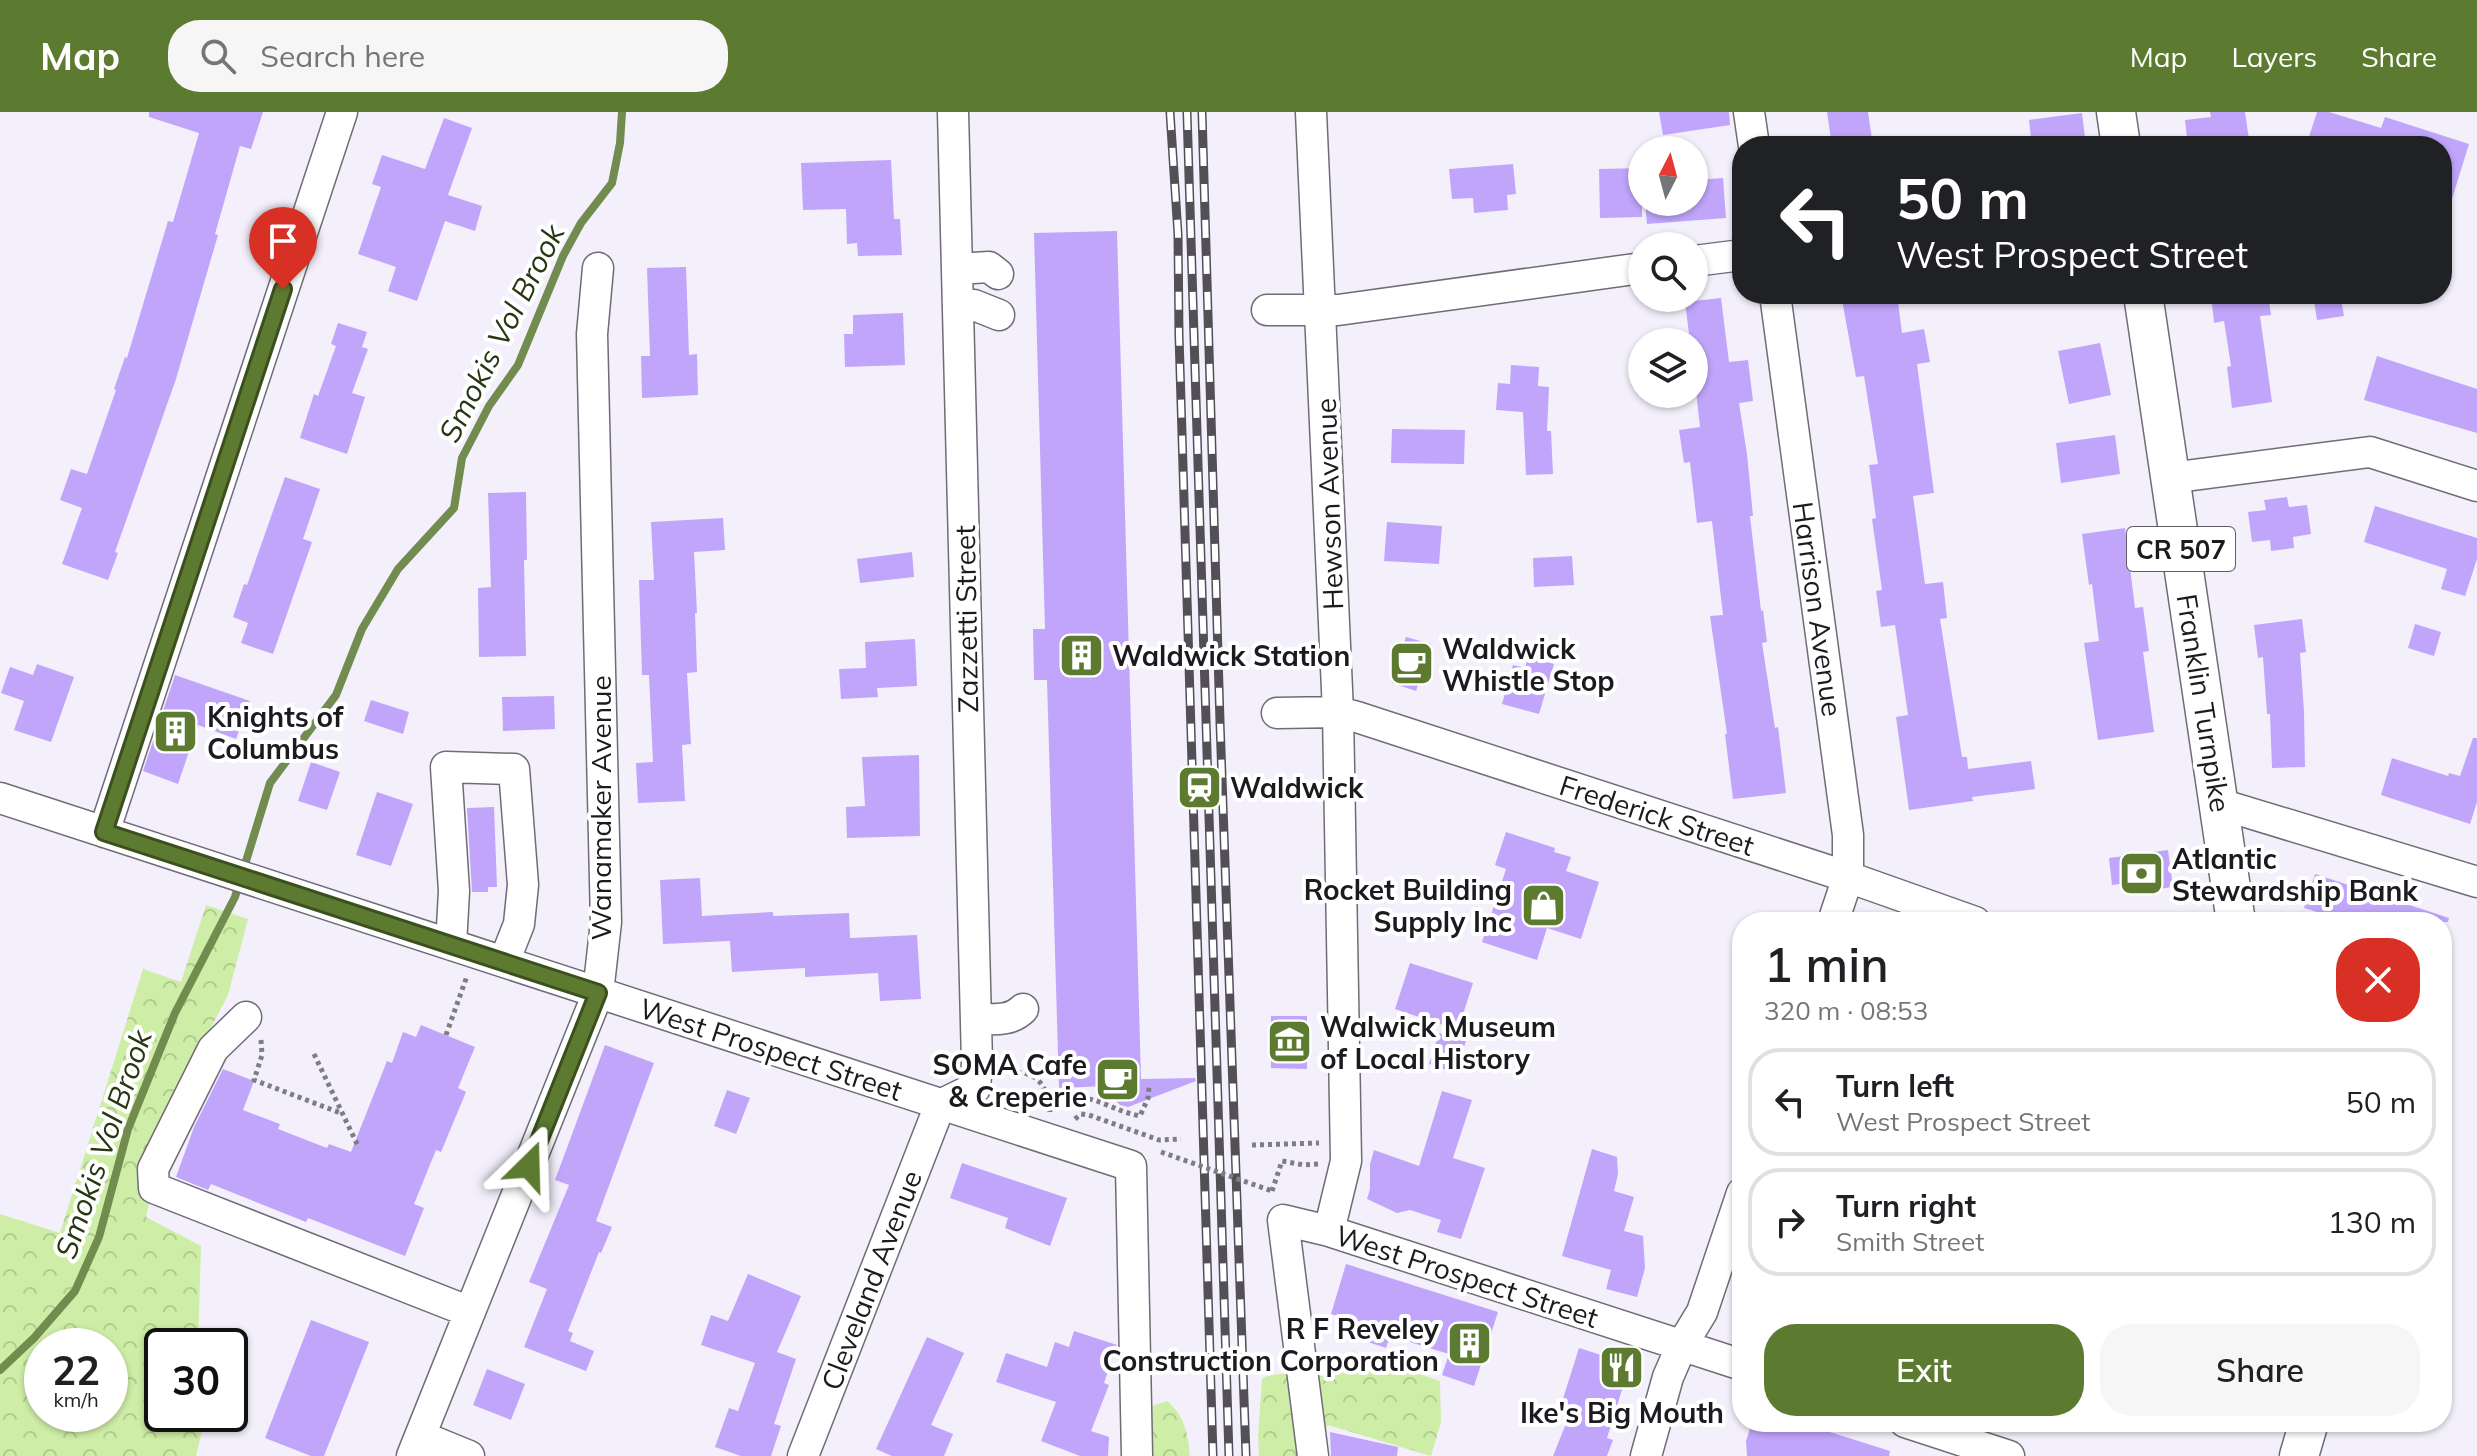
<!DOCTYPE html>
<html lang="en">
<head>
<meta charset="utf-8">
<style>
  :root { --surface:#fff; --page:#f6f6f6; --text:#202124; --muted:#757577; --line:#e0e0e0; --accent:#5d7b30 }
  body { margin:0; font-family:Mulish,sans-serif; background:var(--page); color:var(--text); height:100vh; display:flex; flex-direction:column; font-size:30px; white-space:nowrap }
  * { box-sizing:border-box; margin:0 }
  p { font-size:26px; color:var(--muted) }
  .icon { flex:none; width:44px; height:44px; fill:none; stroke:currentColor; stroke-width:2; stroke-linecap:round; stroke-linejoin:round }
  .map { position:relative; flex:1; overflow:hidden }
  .details { position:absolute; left:1732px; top:800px; width:720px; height:520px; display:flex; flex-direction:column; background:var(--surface); border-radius:32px; box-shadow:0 2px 6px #0004 }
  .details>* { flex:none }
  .top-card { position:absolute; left:1732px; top:24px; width:720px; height:168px; border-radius:32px; box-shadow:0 2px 6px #0004; background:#202124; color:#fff; overflow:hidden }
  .needle { width:52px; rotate:6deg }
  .tools { position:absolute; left:1628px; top:24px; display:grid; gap:16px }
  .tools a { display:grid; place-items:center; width:80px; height:80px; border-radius:50%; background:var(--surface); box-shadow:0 2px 6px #0004; font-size:40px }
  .speed { position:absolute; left:24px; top:1216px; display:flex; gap:16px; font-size:40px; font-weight:700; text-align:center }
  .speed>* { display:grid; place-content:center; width:104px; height:104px; border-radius:50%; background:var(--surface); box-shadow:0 2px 6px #0004; line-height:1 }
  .speed small { font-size:20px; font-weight:400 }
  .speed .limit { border:4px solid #111; border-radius:12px; background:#fff; color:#111 }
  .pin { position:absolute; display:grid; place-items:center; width:68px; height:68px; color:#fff; margin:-82px -34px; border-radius:50% 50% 50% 0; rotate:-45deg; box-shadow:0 0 8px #0007 }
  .pin .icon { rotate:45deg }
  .me { position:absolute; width:88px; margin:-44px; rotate:22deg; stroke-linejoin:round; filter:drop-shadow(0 0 6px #0008) }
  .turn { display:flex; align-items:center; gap:28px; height:168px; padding:0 32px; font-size:36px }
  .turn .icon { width:104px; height:104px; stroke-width:2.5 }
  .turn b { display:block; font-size:56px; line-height:68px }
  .round { display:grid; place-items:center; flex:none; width:84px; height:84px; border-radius:32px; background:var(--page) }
  .overview { display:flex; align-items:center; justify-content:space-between; height:136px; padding:0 32px }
  h1 { font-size:48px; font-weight:600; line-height:60px }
  .primary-button { display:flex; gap:16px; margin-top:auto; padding:16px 32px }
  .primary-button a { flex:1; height:92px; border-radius:32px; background:var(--accent); color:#fff; font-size:32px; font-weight:600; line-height:92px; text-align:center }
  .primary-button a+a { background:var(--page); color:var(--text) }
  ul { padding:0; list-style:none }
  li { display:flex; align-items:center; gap:24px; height:108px; margin:0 16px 12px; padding:0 16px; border:4px solid var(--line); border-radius:32px }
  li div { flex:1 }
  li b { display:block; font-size:30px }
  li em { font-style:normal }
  header { display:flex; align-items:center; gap:48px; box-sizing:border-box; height:112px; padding:0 40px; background:var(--accent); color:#fff }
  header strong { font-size:38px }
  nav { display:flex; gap:44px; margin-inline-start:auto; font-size:28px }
  .search { width:560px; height:72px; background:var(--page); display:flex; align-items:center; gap:20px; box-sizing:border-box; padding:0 28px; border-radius:32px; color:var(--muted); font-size:30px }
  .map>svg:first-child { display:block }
  .forest { fill:url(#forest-crowns); fill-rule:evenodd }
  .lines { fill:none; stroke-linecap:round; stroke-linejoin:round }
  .stream { stroke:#728b4f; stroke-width:8 }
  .building { fill:#c0a5fb }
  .minor-casing { stroke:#6f6c77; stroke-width:33 }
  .major-casing { stroke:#6f6c77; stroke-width:41 }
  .path { stroke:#7f7d84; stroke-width:5; stroke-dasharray:4 4; stroke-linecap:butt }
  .minor { stroke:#fff; stroke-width:30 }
  .major { stroke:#fff; stroke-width:38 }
  .rail-casing { stroke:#525056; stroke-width:9 }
  .rail { stroke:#fff; stroke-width:6; stroke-dasharray:18; stroke-linecap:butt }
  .path-bridge { stroke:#7f7d84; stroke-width:5; stroke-dasharray:4 4; stroke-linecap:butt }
  .route-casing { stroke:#3c501f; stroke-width:20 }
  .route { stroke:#5d7b30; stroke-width:14 }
  .labels { text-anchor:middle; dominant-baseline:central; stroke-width:8; stroke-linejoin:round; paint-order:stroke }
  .shield { fill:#fff; stroke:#5f5f62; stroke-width:2 }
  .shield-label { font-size:26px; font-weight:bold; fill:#1b1a1e }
  .street-label { font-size:28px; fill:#1b1a1e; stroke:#fff }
  .poi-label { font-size:28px; font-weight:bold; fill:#1b1a1e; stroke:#fff; text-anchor:start }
  .water-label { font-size:30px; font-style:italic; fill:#283712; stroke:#fff }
</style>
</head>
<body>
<header>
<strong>Map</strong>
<div class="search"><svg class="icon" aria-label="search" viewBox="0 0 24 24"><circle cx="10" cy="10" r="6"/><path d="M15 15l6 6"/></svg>Search here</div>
<nav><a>Map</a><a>Layers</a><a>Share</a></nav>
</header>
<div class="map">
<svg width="2477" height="1344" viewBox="0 0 2477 1344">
  <defs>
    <pattern id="forest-crowns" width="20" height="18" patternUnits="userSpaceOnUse" patternTransform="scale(2)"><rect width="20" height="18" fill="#ceeea7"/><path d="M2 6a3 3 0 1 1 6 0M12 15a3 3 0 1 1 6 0" fill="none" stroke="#b0cc8f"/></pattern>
  </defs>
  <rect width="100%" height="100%" fill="#f3f0fc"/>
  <path class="forest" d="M206,793L248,807L228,883L176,983L146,1105L201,1134L198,1234H162V1302H206L196,1344H0V1102L60,1121L143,857L181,870ZM42,1234H110V1302H42Z
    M1352,1239L1440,1269L1441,1310L1431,1344L1328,1313L1322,1321L1315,1344H1259L1258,1323L1262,1267C1278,1256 1315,1267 1336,1263C1340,1262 1344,1259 1348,1258Z
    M1167,1289C1185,1304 1188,1322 1190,1344H1150L1149,1295Z"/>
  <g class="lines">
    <path class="stream" d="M0,1258L34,1226L75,1179L99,1125L128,1017L175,901L235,785L270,671L336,583L362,517L398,457L454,396L462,346L489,294L518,253L563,144L581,111L612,71L620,31L622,0"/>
  </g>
  <path class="building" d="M149,0H263L251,37L240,34L215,122L218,123L176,267L115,440L118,441L108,468L62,452L82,396L60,388L71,357L87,362L116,278L114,277L125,245L127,246L168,109L173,110L199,21L149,5Z
    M1659,0H1729L1730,13L1663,23Z
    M1827,0H1868L1873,34H1832Z
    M2210,0H2245L2250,34H2188L2185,8L2211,5Z
    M2317,0H2329L2381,16L2385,5L2469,32L2447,103H2442V34H2306Z
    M2082,1L2086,34H2032L2029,8Z
    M444,6L472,16L448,83L482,94L475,119L445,109L417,189L388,179L396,155L358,142L381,75L372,72L382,43L425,57Z
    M891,48L894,107H900L902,143L858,144L857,131L847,132L846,97L803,98L801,51Z
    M1513,52L1516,82L1507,83L1508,98L1474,101L1473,86L1452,87L1449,57Z
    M1642,56V105L1600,106L1599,57Z
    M1723,66L1726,106L1647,112L1645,90H1694V68Z
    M1117,119L1141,967L1195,966L1196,969L1128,995L1120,993L1115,988L1107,974L1059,976L1047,568H1034L1033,517H1045L1034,121Z
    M686,155L689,243L697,242L698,283L642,286L641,244H650L647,156Z
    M1841,182H1897L1902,221L1924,217L1930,250L1917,252L1934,381L1913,384L1925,472L1943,470L1947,506L1940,507L1962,645H1967L1968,657L2031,649L2035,677L1972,685L1973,689L1909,698L1896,605L1908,603L1895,513L1881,515L1876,479L1882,478L1872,407L1876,406L1869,353L1878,352L1864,264L1856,265Z
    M2211,182H2268L2271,203L2260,204L2272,290L2232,296L2227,255L2231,254L2224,209L2214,211Z
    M2313,182H2340L2344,204L2317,208Z
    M1721,186L1729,250L1748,248L1753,289L1739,291L1747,342L1753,404H1750L1761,499L1763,498L1767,530L1762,531L1775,616L1778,615L1786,681L1733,687L1725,622H1727L1710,504L1723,503L1712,409L1697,411L1690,350L1684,351L1679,318L1700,315L1694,261V230H1690L1685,190Z
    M903,201L905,253L845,255L844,222H853V203Z
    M338,211L367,220L362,235L368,237L352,281L365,285L347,342L300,326L314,282L318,284L336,234L331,232Z
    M2100,231L2111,283L2069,292L2058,239Z
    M2377,244L2477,277V321L2364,288Z
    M1511,253L1539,255L1538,274L1549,275L1547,319H1551L1553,362L1526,363L1523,300L1496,298L1498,271L1510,272Z
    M1392,317L1465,318L1464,352L1391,351Z
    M2115,323L2120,362L2061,371L2056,331Z
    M285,365L320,377L303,427L312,430L273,542L241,531L248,511L233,505L244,472L247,473Z
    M526,380L527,448H524L526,544L479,545L478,476L491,475L488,381Z
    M2287,385L2289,395L2307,393L2311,422L2293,425L2294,436L2271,439L2270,428L2252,430L2248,400L2266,398L2264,388Z
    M2375,394L2477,426V447L2465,484L2441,477L2447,457L2364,430Z
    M723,406L725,438L694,440L697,501H695L697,560L687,561L691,632L682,633L685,689L638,691L636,651L653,650L649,563H642L639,468H654L651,410Z
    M1387,410L1442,414L1439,452L1384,449Z
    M2125,416L2135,496L2143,495L2149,539L2143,540L2154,620L2098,628L2084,531L2099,529L2092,472L2089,473L2082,422Z
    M912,440L914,465L860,471L857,447Z
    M1572,444L1574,473L1534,475L1533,446Z
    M2302,507L2306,540L2300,541L2304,600L2305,655L2272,656L2270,602H2267L2263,545L2258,546L2254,513Z
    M2415,512L2441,520L2434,544L2408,536Z
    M1406,525L1431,532L1416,579L1392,571Z
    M915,527L917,574L877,576L878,585L841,587L839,557L866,556L865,530Z
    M1528,545L1554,552L1539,602L1502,592L1513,553L1525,556Z
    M37,552L74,565L51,630L14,618L24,589L1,581L10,555L33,563Z
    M175,563L250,589L236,627L198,613L178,672L143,659Z
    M554,584L555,617L503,619L502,585Z
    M371,588L409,600L403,622L364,609Z
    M2473,626H2477V690L2470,712L2381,683L2392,646L2448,664L2449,661L2460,664Z
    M919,643L920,724L847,726L846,695L865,694L862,645Z
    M311,650L340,660L327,698L298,689Z
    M377,680L413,692L391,754L356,743Z
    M494,695L497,775H488V780H472L467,696Z
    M1506,720L1555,736L1554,740L1571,745L1566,759L1599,770L1581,827L1547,816L1537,848L1482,830L1506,757L1495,753Z
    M2168,738L2173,775L2128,781L2127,771L2112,773L2109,746Z
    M2315,762L2449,806L2448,810H2320L2323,802L2304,796Z
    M700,766L702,804L773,800V804L849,801L850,826L917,823L921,887L880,889L878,861L805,865V856L732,860L730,829L663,832L660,768Z
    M1410,851L1473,871L1458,918L1395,897Z
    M1271,904H1307V957L1271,956Z
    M421,913L475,935L458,976L466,980L441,1040L436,1038L414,1092L424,1096L405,1144L308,1106L306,1110L211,1072L208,1078L176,1065L194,1015L223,957L254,969L243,998L280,1012L278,1017L327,1036L329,1032L351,1040L387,949L392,951L403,920L416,925Z
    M1439,921L1466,929L1455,961L1429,952Z
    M605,933L654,951L596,1109L612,1115L601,1141L599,1140L568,1219L573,1221L570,1229L594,1239L586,1259L524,1235L547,1177L529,1170L569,1073L555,1068Z
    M727,978L750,986L736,1022L714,1014Z
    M1442,979L1472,988L1453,1046L1485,1056L1461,1127L1437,1120L1441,1108L1410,1098L1397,1101L1367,1087L1370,1077V1052L1374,1038L1419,1054Z
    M1592,1037L1617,1045L1618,1062L1614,1079L1634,1085L1624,1119L1643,1124L1645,1156L1637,1185L1606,1177L1611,1158L1562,1144Z
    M962,1051L1067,1086L1050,1134L1005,1116L1008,1106L950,1086Z
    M1346,1152L1498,1200L1474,1274L1442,1263L1449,1242L1390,1224L1386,1236L1356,1226L1361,1211L1331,1202Z
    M748,1162L801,1184L777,1240L796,1247L774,1312L781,1314L771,1344H741L715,1335L729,1296L738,1299L755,1251L701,1233L711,1203L728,1209Z
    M311,1208L369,1230L324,1344H311L265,1326Z
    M1074,1219L1117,1233L1104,1271L1109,1273L1091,1319L1109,1325L1108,1344H1080L1041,1329L1056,1290L996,1270L1006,1241L1047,1255L1055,1230L1069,1235Z
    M927,1225L964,1241L931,1313L953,1322L944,1344H892L876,1337Z
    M1579,1236L1630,1252L1607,1326L1613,1328L1607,1344H1553L1571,1299L1560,1296Z
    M487,1257L525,1272L511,1308L473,1293Z
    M1752,1310H1798L1890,1339L1889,1344H1747L1746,1329Z
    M1330,1320L1398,1335L1397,1344H1331Z"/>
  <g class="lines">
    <defs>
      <path id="minor" d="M1311,0L1338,600L1346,1049L1329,1119
        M1749,0L1754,34
        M1694,149L1742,143
        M957,157L989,155L998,162
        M1775,182L1848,723V765L1833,810
        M958,193H974L999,203
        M1267,198H1338L1642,156
        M2170,366L2370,340L2477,374
        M1277,601L1338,600L1357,605L1848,765L1975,810
        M0,686L1131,1054L1137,1344
        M2220,692L2477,770
        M104,720L342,0
        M451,833L454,779L446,655L514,657L523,773L519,812L504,850
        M246,905L213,937L153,1057L154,1076L470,1200
        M976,907C993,907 1010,910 1023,897
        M940,993L975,976L977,951L953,0
        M1905,1310L2009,1344
        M420,1324L469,1344
        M412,1344L598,881L606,810L592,222L598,156
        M803,1344L940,993
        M1313,1344L1283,1108L1329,1119L1742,1253
        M1646,1344L1668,1265L1682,1233L1702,1200L1742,1081"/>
      <path id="major" d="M2116,0L2121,34
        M2143,182L2236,810
        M2299,1344L2309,1310"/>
    </defs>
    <use href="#minor" class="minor-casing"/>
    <use href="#major" class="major-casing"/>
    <path class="path" d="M446,923L467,864
      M261,928L262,943L254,968L343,1002
      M314,942L359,1036
      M1001,960C1033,957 1047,968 1050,1000
      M1049,986C1065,984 1086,984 1102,991C1115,996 1125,1001 1140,1004L1148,986L1149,975
      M1075,1007L1081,1002L1089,1003L1159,1028L1181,1027
      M1252,1033L1319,1031
      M1272,1079L1282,1049L1304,1053L1318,1052"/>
    <use href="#minor" class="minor"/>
    <use href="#major" class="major"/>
    <defs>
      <path id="rail" d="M1170,0L1178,122L1179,223L1213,1344
        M1187,0L1229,1344
        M1202,0L1220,610L1246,1344"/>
    </defs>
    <use href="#rail" class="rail-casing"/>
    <use href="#rail" class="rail"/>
    <path class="path-bridge" d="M1161,1040L1272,1079"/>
  </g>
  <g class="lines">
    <defs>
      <path id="route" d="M283,177L104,720L598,881L529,1054"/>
    </defs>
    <use href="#route" class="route-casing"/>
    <use href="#route" class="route"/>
  </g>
  <defs>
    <symbol id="building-square" viewBox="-11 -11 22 22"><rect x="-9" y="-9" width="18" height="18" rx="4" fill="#5d7b30" stroke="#fff"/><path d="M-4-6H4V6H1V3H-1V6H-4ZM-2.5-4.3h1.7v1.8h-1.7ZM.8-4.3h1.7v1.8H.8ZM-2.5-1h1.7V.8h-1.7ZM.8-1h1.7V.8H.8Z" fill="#fff"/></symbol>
    <symbol id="cafe-square" viewBox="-11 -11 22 22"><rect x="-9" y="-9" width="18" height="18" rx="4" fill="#5d7b30" stroke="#fff"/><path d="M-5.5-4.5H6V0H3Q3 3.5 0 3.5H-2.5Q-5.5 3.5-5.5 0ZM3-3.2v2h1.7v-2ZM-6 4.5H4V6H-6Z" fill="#fff"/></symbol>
    <symbol id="station-square" viewBox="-11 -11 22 22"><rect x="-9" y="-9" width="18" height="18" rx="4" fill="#5d7b30" stroke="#fff"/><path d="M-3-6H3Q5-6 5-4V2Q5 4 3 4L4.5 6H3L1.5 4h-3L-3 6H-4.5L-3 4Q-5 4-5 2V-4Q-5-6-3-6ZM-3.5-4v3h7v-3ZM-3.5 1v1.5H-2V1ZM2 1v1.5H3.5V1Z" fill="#fff"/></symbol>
    <symbol id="bank-square" viewBox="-11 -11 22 22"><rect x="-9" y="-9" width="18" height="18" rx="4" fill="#5d7b30" stroke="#fff"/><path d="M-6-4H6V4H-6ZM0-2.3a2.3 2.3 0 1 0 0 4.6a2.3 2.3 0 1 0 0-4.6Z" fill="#fff"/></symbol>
    <symbol id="shop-square" viewBox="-11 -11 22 22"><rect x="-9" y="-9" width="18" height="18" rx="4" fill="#5d7b30" stroke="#fff"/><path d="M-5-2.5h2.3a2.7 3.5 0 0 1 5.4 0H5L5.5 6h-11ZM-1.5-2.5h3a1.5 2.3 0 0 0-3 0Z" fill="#fff"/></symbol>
    <symbol id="museum-square" viewBox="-11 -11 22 22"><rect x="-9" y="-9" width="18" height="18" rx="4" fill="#5d7b30" stroke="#fff"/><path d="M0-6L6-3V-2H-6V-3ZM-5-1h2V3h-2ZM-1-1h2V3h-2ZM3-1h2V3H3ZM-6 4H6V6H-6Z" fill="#fff"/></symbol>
    <symbol id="restaurant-square" viewBox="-11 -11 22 22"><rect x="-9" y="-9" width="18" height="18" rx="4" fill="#5d7b30" stroke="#fff"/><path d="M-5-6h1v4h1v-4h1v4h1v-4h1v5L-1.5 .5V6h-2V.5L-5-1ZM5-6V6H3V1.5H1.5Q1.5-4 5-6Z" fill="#fff"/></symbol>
  </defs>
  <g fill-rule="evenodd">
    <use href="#building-square" x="1056" y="518" width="51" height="51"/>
    <use href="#cafe-square" x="1386" y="526" width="51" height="51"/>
    <use href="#building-square" x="150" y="594" width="51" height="51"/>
    <use href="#station-square" x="1174" y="650" width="51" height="51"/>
    <use href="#bank-square" x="2116" y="736" width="51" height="51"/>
    <use href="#shop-square" x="1518" y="768" width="51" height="51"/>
    <use href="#museum-square" x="1264" y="904" width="51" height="51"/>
    <use href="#cafe-square" x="1092" y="942" width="51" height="51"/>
    <use href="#building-square" x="1444" y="1206" width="51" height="51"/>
    <use href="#restaurant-square" x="1596" y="1230" width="51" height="51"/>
  </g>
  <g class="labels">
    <rect class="shield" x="2127" y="415" width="108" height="44" rx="6"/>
    <g class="shield-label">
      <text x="2181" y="437">CR 507</text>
    </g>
    <g class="street-label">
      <text transform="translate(1329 392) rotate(-92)">Hewson Avenue</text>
      <text transform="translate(1818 497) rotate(82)">Harrison Avenue</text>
      <text transform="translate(966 507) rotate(-91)">Zazzetti Street</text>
      <text transform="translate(2204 591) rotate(81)">Franklin Turnpike</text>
      <text transform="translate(600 696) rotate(-90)">Wanamaker Avenue</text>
      <text transform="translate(1657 703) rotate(18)">Frederick Street</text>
      <text transform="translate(771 937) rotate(18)">West Prospect Street</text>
      <text transform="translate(1467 1164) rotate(18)">West Prospect Street</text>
      <text transform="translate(871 1168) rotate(-69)">Cleveland Avenue</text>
    </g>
    <g class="poi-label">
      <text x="1442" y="536">Waldwick<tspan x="1442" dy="32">Whistle Stop</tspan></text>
      <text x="1112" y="543">Waldwick Station</text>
      <text x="207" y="604">Knights of<tspan x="207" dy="32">Columbus</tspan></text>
      <text x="1230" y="675">Waldwick</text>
      <text x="2172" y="746">Atlantic<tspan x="2172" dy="32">Stewardship Bank</tspan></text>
      <text x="1512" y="777" text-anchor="end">Rocket Building<tspan x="1512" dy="32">Supply Inc</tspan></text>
      <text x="1320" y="914">Walwick Museum<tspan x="1320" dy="32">of Local History</tspan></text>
      <text x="1087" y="952" text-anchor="end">SOMA Cafe<tspan x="1087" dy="32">&amp; Creperie</tspan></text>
      <text x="1439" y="1216" text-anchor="end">R F Reveley<tspan x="1439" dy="32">Construction Corporation</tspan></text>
      <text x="1622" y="1300" text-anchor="middle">Ike's Big Mouth</text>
    </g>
    <g class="water-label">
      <text transform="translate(501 221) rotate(-63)">Smokis Vol Brook</text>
      <text transform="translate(103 1032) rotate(-71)">Smokis Vol Brook</text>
    </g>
  </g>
</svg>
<div class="tools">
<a><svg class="needle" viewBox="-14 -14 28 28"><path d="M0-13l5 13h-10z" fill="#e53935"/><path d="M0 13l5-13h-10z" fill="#757577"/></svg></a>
<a><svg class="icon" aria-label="search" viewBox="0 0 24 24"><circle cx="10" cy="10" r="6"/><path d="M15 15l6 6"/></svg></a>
<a><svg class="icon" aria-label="layers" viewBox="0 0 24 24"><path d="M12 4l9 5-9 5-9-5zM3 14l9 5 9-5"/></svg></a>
</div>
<div class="speed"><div>22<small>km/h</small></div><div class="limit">30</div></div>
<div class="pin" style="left:283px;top:177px;background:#d93025"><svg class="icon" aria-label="arrive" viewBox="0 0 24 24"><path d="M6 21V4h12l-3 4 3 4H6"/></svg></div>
<svg class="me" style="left:529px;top:1054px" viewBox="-20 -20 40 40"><path d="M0-17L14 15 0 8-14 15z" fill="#5d7b30" stroke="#fff" stroke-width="4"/></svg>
<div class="top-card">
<div class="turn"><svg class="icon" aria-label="left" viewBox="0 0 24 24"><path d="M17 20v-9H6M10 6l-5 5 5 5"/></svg><div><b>50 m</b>West Prospect Street</div></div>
</div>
<section class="details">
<div class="overview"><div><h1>1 min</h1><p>320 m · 08:53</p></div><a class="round" style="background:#d93025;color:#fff"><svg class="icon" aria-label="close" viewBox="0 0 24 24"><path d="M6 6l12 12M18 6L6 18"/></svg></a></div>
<ul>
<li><svg class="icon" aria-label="left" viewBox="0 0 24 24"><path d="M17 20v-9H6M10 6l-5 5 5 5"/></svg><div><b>Turn left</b><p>West Prospect Street</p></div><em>50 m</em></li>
<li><svg class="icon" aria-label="right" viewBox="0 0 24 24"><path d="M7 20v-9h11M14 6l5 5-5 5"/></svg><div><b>Turn right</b><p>Smith Street</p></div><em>130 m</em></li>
</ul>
<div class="primary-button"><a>Exit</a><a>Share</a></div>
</section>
</div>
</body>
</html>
